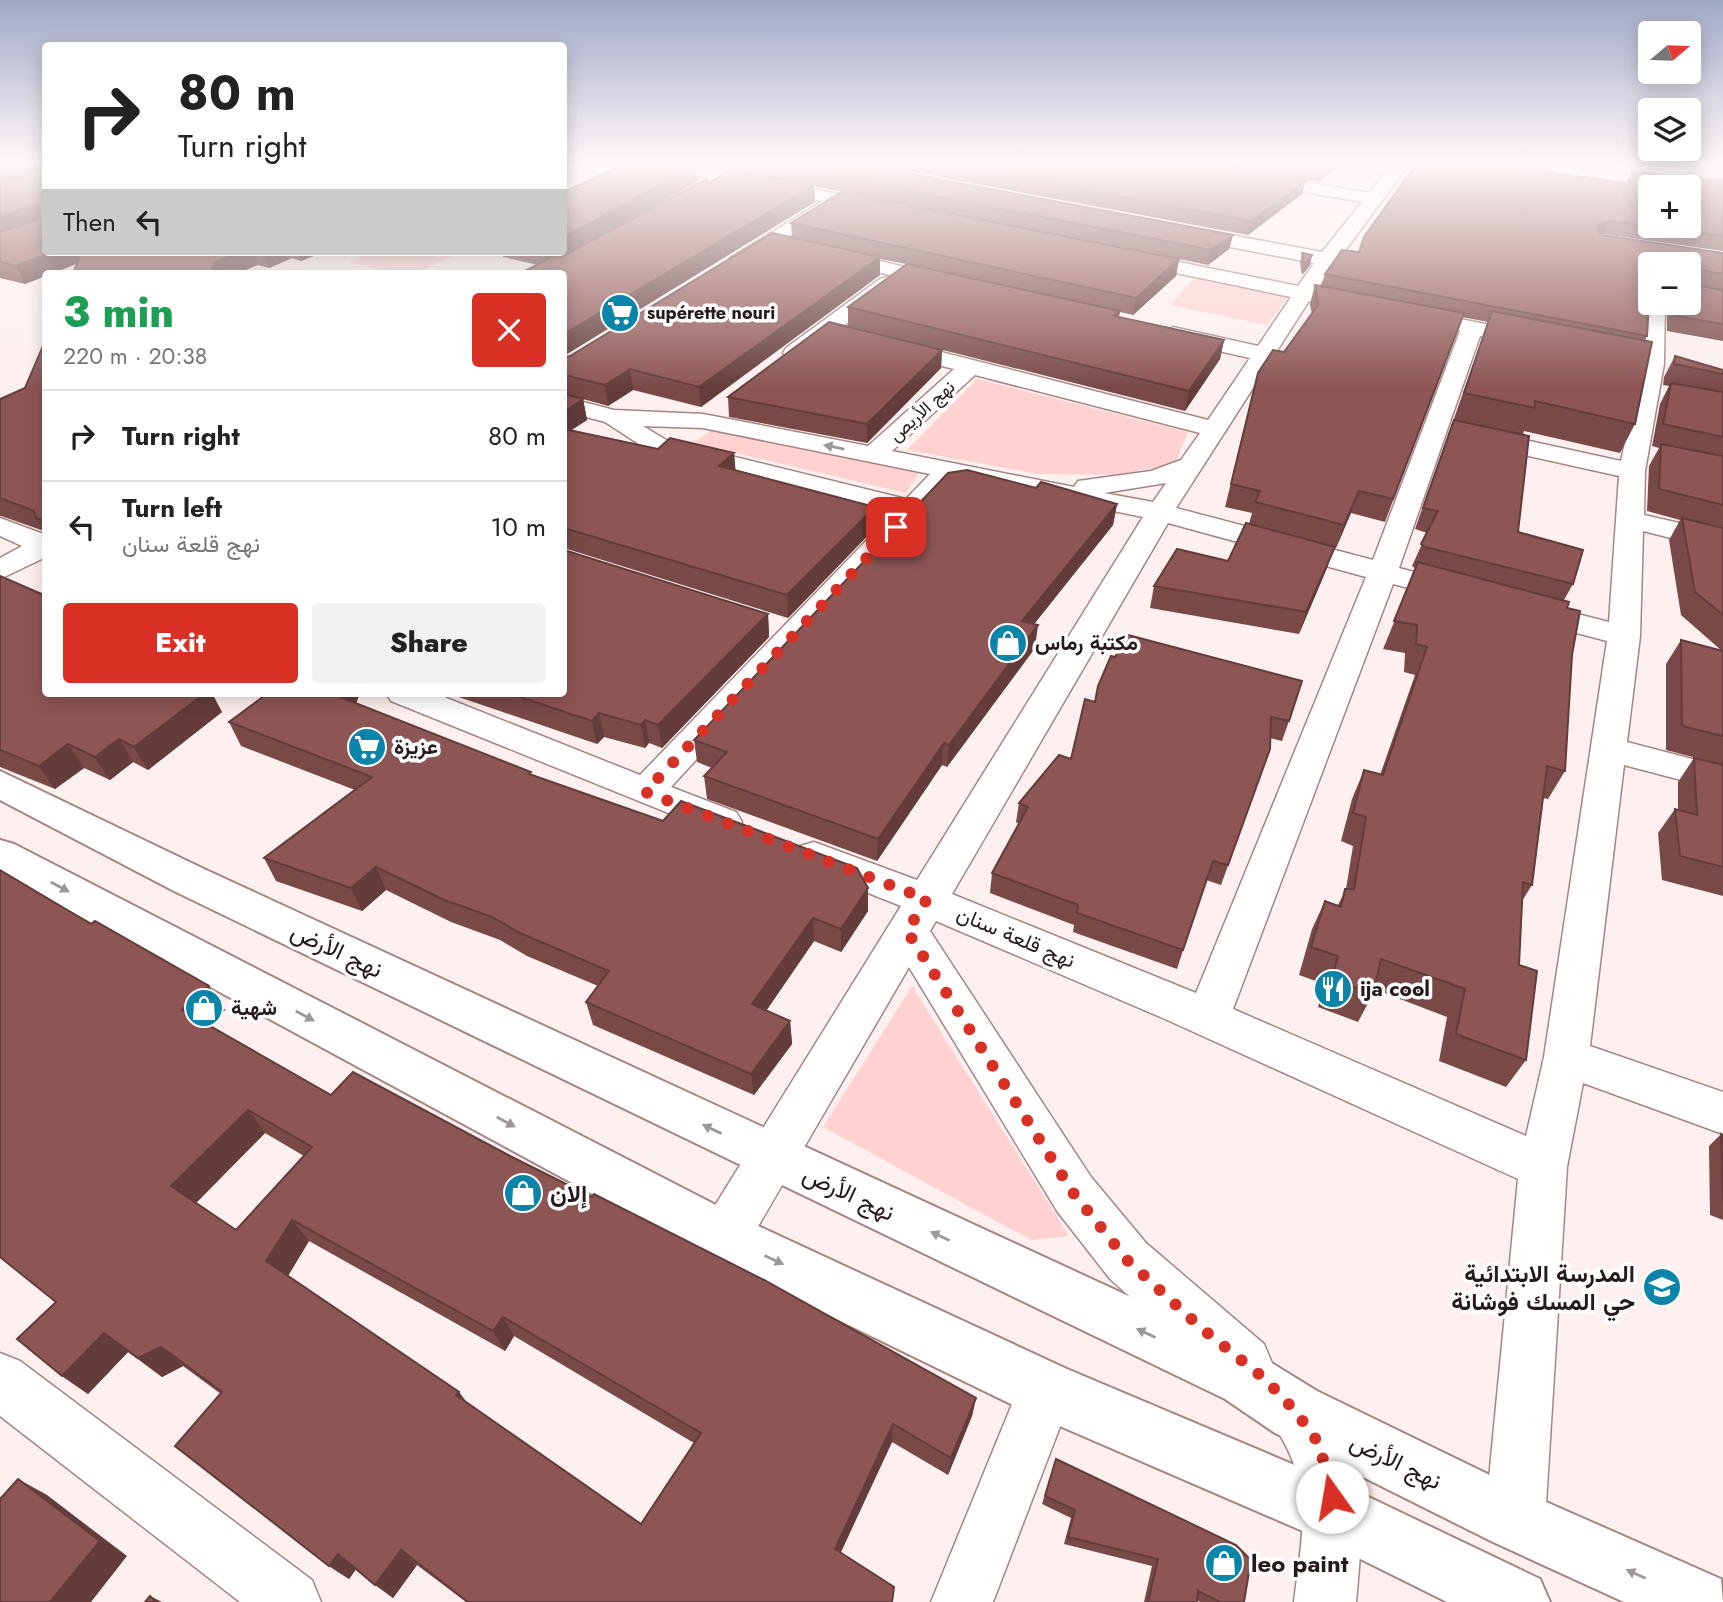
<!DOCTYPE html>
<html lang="en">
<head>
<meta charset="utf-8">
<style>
  :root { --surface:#fff; --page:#f2f2f2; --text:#222; --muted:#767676; --line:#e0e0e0; --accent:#d93025 }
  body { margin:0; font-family:Jost,Vazirmatn,sans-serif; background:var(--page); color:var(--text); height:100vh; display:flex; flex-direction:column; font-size:26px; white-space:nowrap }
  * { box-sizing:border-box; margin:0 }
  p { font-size:23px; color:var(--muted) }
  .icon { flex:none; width:38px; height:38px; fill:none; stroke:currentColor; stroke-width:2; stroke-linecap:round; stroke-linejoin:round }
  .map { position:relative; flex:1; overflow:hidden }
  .panel { position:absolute; left:42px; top:270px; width:525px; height:427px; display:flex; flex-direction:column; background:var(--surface); border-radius:7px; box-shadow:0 4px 18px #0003 }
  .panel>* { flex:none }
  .banner { position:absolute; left:42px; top:42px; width:525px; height:214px; border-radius:7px; box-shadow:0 4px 18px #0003; background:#fff; color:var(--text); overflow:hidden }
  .needle { width:46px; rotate:71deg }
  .tools { position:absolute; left:1638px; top:21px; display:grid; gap:14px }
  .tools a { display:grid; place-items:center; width:63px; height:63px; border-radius:7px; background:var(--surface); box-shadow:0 4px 18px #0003; font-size:35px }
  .pin { position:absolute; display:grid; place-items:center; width:60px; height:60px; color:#fff; margin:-30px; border-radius:14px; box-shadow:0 4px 10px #0006 }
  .me { position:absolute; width:77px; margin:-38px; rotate:347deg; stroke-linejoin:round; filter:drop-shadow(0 0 5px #0008) }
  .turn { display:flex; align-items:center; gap:24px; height:147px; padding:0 21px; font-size:32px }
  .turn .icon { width:91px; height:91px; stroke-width:2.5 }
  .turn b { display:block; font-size:49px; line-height:60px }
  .then { display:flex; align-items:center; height:66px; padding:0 21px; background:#0003; gap:14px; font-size:26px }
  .round { display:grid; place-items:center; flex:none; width:74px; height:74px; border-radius:7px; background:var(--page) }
  .summary { display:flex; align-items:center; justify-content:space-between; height:119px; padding:0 21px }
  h1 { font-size:42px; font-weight:800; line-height:52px; color:#1e9e55 }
  .action { display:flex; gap:14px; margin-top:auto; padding:14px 21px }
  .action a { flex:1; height:80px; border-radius:7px; background:var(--accent); color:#fff; font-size:28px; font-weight:800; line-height:80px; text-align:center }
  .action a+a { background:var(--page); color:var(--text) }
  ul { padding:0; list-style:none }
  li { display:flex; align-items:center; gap:21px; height:91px; padding:0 21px; border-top:2px solid var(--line) }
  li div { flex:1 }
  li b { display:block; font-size:26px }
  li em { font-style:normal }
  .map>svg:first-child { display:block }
  .green { fill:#ffd2d1 }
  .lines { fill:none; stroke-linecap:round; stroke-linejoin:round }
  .street-casing { stroke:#a58584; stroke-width:3 }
  .secondary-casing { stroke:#a58584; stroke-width:4 }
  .street { fill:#fff; fill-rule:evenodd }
  .secondary { fill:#fff; fill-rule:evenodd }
  .wall { fill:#794948; fill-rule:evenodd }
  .shaded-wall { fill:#633c3b }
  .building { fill:#8d5554; stroke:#633c3b; stroke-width:2; fill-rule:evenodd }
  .oneway { fill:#9d9898 }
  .route { stroke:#d93025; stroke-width:12; stroke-dasharray:0 21.6 }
  .labels { text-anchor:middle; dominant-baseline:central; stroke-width:7; stroke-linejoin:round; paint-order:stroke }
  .far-poi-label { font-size:18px; font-weight:bold; fill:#251919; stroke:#fff; text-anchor:start }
  .far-street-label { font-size:18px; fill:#251919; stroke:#fff }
  .poi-label { font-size:21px; font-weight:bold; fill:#251919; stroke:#fff; text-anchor:start }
  .street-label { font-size:21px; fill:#251919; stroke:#fff }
  .near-street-label { font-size:24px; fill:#251919; stroke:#fff }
  .near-poi-label { font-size:24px; font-weight:bold; fill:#251919; stroke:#fff; text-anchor:start }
</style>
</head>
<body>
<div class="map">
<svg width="1723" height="1602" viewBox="0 0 1723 1602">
  <rect width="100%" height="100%" fill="#fef0ef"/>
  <path class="green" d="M371,252H460L416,273H394L349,262Z
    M1198,275L1291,293L1267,325L1170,305Z
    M977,379L1188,432L1175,464L1116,475L1038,474L907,450Z
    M716,427L922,469L906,493L693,443Z
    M912,986L1069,1236L1031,1240L823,1127Z"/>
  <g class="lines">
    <defs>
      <path id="street" d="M651,163H685L881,203L890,208L881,213L841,205L737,268L727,262L730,258L823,201L659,168Z
        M1155,163H1194L1369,193L1393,163H1410L1316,290L1334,294L1337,298L1327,304L1309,301L1176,508L1373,560L1460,331L1404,319L1400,315L1404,311L1411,309L1540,335L1543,340L1532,347L1480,336L1399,568L1471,587L1475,593L1471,599L1460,602L1393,584L1233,1009L1526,1136L1544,1057L1607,641L1519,618L1515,611L1519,604L1530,602L1609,622L1619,476L1470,443L1466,438L1470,433L1479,430L1621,461L1642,364L1645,303L1650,298V303H1665L1664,364L1645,471L1644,515L1723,533V551L1643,531L1640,636L1627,742L1723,767V791L1624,765L1590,1046L1723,1092V1134L1583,1083L1567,1167L1545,1520L1536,1541L1515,1550L1494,1541L1485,1520L1518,1179L1165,1019L936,921L930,931L1091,1177L1146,1243L1264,1344L1272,1363L1264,1382L1245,1390L1226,1382L1110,1279L1057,1211L909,967L742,1254L724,1262L706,1254L699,1237L706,1220L901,906L800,866L795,856L800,846L814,842L917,880L1143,517L955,479L671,787L736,812L742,822L736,832L723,835L391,701L386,693H434L640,775L894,512L648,450L605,422L564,411V397L614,410L703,414L868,446L954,369L886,352L883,347L886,342L894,340L1208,420L1250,358L1165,339L1162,334L1173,327L1258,346L1291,297L1123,262L1120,258L1123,254L1130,252L1298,286L1314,263L1183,238L1174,232L1183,226L1322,252L1362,202L1163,168ZM975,375L1200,433L1181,460L1151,471L1078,481L1074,487L892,451ZM643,426L703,428L930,474L906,499L666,440ZM1166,483L1153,502L1104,493ZM1168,523L1366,577L1196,993L952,894Z
        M832,250L953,278L956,282L946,288L825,260L822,256Z
        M887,277L897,283L894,287L802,358H786L783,353L786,348L880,279Z
        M0,518L46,535V557L0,579V558L22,546L0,536Z
        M0,1353L20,1361L312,1580L321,1602H240L0,1416Z
        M1046,1362L1066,1370L1074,1390L993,1602H931L1026,1370Z
        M1297,1385C1323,1396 1327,1406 1339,1431C1367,1491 1362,1538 1356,1602H1294C1299,1557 1311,1506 1293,1462C1287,1445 1276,1430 1269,1413L1277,1393Z"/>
      <path id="secondary" d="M0,771L204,869L1265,1359L1317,1391L1537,1498L1721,1579L1723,1602H1624L1493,1542L1275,1433L1225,1399L174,891L0,800Z
        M0,840L14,844L743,1219L1067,1369L1356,1491L1540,1579L1550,1602H1447L1312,1535L1025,1411L705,1255L0,873Z"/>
    </defs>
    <use href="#street" class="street-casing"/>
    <use href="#secondary" class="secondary-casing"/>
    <use href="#street" class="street"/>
    <use href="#secondary" class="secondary"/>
  </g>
  <path class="wall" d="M0,163H46V252H323L301,261L292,258L269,268L258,265L77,263L25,284L0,278Z
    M752,163H853L1233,235L1229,249L1208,265L1179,259L1176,276L1133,315L1120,312L1119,317L1224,340L1220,359L1185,411L848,326V307L906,264L880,259V275L701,407L633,390L608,406L583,399L587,420L571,430L658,449L734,453L735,471L875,507V528L788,618L564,548V357L570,356L792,238L791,223L1171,258L814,186L815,202L538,265L503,257L502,252H564L695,166L697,182L566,255L709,183L753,174Z
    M865,163H1202L1302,194L1248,235Z
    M1212,163H1344L1319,182Z
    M1417,163H1538L1534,171L1626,183L1632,171L1686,178L1723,180V251L1603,234L1601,235L1723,253V341L1667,331V303H1689V264H1650V296H1649L1647,336L1645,341L1635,424L1620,453L1524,431L1523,435L1518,532L1573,584L1564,600L1567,608L1572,655L1565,771L1548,799L1543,798L1532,885L1522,901L1519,965L1526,1060L1506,1087L1439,1061L1447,1017L1374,989L1373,994L1358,1022L1318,1007L1324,984L1299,975L1312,929L1325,901L1338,905L1346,889L1353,846L1341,841L1352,799L1364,770L1380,775L1415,675L1404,672L1405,653L1383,649L1416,569L1412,566L1427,533L1415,529L1488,322L1462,317L1385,522L1351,513L1336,548L1334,547L1327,568L1299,634L1150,608L1154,586L1228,561L1249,524L1252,513L1225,507L1258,373L1284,352L1312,315L1310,304L1315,285L1321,286L1325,274L1359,252Z
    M1302,253L1310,265L1302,275L1300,263Z
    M46,339V534L44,531L1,516H0V399L25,388Z
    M942,350L941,368L867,443L729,417L728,397Z
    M1675,356L1723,370V765L1666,750V664L1681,640L1722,651L1681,615L1669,540L1680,520L1647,511L1649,466L1659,448L1652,446L1660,404L1669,386L1663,385L1664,377Z
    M1036,488L1117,504L1113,525L1034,624L1035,648L947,767L942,765L877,861L707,799L704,776L712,768L697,762L694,740Z
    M0,576L222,712L148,770L133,762L110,780L84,768L55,789L0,767Z
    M768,614L769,637L662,748L649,743L645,748L604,737L597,744L447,693H564Z
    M1111,656L1289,721L1282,741L1270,738V749L1221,885L1206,880L1177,969L1073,932L1074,925L990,893L992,873L1019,824L1016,822L1019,803L1071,759L1095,702Z
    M268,693H360L356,703L532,775L663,821L868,888V911L841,952L814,941L766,1011L790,1021L792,1044L754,1095L593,1025L586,1002L598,986L527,956L500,940L451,922L386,890L362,911L276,881L264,858L355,790L241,746L229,722Z
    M1694,758L1723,765V896L1662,880L1658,833L1675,809L1678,810V782Z
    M0,870L225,1010L209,1026L331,1095L510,1156L976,1398L972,1416L948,1475L892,1442L840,1553L892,1602H466L417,1565L393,1598L356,1569L349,1579L329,1566L221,1394L183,1366L162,1377L128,1352L88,1394L62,1376L56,1302ZM265,1133L304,1156L236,1230L196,1203ZM309,1241L505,1351L514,1336L694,1443L641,1524L467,1403L459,1392L288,1276Z
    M1721,1134L1723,1135V1220L1710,1215L1709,1146Z
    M1056,1459L1244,1602H1200L1197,1600V1602H1144L1152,1566L1064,1544L1071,1518L1042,1504Z"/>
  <path class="shaded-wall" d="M16,163H43L46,173L0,186V168Z
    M1329,163H1344L1319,182L1323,168Z
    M695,166L697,182L546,266L543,252H564V237Z
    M1306,181L1302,194L1248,235L1251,221Z
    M814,185L815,202L564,356V334Z
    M37,204L45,221L0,236V216Z
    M1609,221L1603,234L1594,238L1600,224Z
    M1233,235L1229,249L1208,265L1211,250Z
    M52,252H95L96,256L54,273H46V276L25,284L16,266Z
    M239,252H253L258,265L239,273H211L215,262Z
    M263,252H290L292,258L269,268Z
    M298,252H323L301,261Z
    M1312,255L1310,265L1302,275L1305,265Z
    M880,257V275L701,407L699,387Z
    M1179,259L1176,276L1133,315L1136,298Z
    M1224,340L1220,359L1185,411L1189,391Z
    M942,350L941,368L867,443V424Z
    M630,369L633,390L608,406L605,385Z
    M583,399L587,420L564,435V412Z
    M734,453L736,475L719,466Z
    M1359,491L1351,513L1336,548L1344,525Z
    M1117,504L1113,525L1019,643L1022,621Z
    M875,507V528L788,618L787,595Z
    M1335,547L1327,568L1299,634L1306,612Z
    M768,614L769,637L662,748L658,725Z
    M1038,625L1035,648L947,767L949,745Z
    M205,693H212L222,712L148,770L134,747Z
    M342,693H360L350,720L340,697Z
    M599,713L604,737L597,744L592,721Z
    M645,720L649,743L645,748L641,725Z
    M119,739L133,762L110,780L95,757Z
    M944,743L942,765L877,861L878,839Z
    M68,744L84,768L55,789L39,766Z
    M376,867L386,890L362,911L351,888Z
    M868,888V911L841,952V929Z
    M813,918L814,941L755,1027L752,1004Z
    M209,986L225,1010L199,1034L182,1010Z
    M790,1021L792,1044L754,1095L751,1074Z
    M248,1110L265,1133L191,1208L171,1186Z
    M292,1220L309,1241L284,1282L266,1261Z
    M503,1317L514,1336L505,1351L493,1331Z
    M104,1333L128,1352L88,1394L62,1376Z
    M161,1347L183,1366L162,1377L138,1358Z
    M459,1392L472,1410L456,1395Z
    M976,1398L972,1416L948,1475L951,1458Z
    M893,1424L892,1442L836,1563L835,1549Z
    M18,1479L47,1495L127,1556L91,1602H50Z
    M401,1550L417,1565L393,1598L375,1585Z
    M338,1554L357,1568L349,1579L329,1566Z
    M150,1596L162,1602H156Z"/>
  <path class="building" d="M0,163H16L0,168Z
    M40,163H46V252H52L16,266L0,262V232L38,220L40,207L37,204L0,216V183L39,172Z
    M626,163H688L695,166L564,237V192Z
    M767,163H853L1233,235L1211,250Z
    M937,163H1202L1306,181L1251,221Z
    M1294,163H1329L1323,168Z
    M1417,163H1535L1531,170L1634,184L1632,171L1686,178L1723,180V236L1609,221L1600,224L1598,230L1602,235L1723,253V274L1695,269L1694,285L1723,290V324L1675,316L1674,303H1689V264H1650V287L1647,336L1325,274L1342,250L1359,252L1364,237ZM1650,187H1689V226H1650Z
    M732,169L814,185L564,334V273H521L552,257H562L706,179L709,183Z
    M841,192L1179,259L1136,298L791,223Z
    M772,233L880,257L699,387L630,369L605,385L564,375V357L570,356Z
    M82,252H239L215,262L211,273H73Z
    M1302,253L1312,255L1305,265Z
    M907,264L1120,311L1114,316L1224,340L1189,391L848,307Z
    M1315,285L1464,313L1393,499L1359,491L1344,525L1255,502L1260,491L1231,484L1258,373L1273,350L1284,352L1318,305Z
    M1492,311L1652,342L1635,424L1535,401V408L1464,393Z
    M829,322L942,350L867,424L728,397Z
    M46,339V522L36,518L34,511L0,498V399L25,388Z
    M1675,356L1723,370V374L1674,364Z
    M1671,383L1723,392V437L1663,424Z
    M564,394L583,399L564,412Z
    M1454,420L1529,436L1518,532L1583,550L1573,584L1425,547L1421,544L1438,511L1423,508Z
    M564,429L658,449L670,438L734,453L719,466L875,507L787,595L564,528Z
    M1661,444L1723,456V505L1659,489Z
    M967,470L1036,488L1041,482L1117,504L1022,621L1038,625L949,745L944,743L878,839L704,776L727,752L694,740L948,473Z
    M1682,518L1723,528V615L1695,592Z
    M1246,523L1335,547L1306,612L1154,586L1177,549L1228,561Z
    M564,550L768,614L658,725L645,720L641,725L599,713L592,721L508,693H564Z
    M1418,562L1569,602L1567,608L1580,611L1572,655L1565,771L1547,766L1532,885L1523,882L1519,965L1537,971L1526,1060L1456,1034L1465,989L1381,959L1373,994L1332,979L1338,956L1311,947L1325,901L1341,907L1345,889H1354L1366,817L1353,813L1364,770L1383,775L1427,647L1416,644L1417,625L1394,621Z
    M0,576L46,596V693H205L134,747L119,739L95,757L68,744L39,766L0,750Z
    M1128,635L1302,681L1289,721L1271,717L1270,749L1228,865L1213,861L1183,950L1077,913L1078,905L992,873L1028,807L1019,803L1059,755L1071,759L1085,699L1095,702L1098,686L1111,656L1115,657Z
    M1681,640L1723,651V736L1682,726Z
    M268,693H342L340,697L531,772L529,774L663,821L681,801L857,868L868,888L841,929L813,918L752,1004L790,1021L751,1074L586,1002L609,971L520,933L492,917L442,899L376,867L351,888L264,858L372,777L229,722Z
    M1694,758L1723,765V867L1680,856L1675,809L1697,815Z
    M0,870L91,924L95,921L209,986L182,1010L331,1095L353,1072L510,1156L592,1197L594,1194L764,1280L976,1398L951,1458L893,1424L835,1549L894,1587L892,1602H468L401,1550L375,1585L338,1554L329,1566L175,1446L222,1392L161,1347L138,1358L104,1333L62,1376L17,1339L56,1302L0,1257ZM248,1110L312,1147L236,1230L171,1186ZM292,1220L493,1331L503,1317L701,1433L641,1524L456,1395L459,1392L266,1261Z
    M1721,1134L1723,1135V1201Z
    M1056,1459L1236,1545L1251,1560L1244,1602H1220L1198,1591L1197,1602H1148L1158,1559L1068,1537L1075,1510L1045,1496Z
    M18,1479L100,1541L50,1602H0V1499Z
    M150,1596L156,1602H145Z"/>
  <defs><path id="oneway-solid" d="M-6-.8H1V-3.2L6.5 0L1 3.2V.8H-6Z" transform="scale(1.75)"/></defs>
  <g class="oneway">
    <use href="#oneway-solid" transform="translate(834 447) rotate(-169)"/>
    <use href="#oneway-solid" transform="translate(60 887) rotate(28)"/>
    <use href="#oneway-solid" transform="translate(305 1016) rotate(28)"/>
    <use href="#oneway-solid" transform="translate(506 1122) rotate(28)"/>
    <use href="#oneway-solid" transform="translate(712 1129) rotate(-155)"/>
    <use href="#oneway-solid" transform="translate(940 1236) rotate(-155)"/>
    <use href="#oneway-solid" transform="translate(774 1260) rotate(25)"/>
    <use href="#oneway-solid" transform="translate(1146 1333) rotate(-155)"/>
    <use href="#oneway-solid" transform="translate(1636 1574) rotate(-156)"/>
  </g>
  <linearGradient id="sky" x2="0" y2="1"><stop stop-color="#a0a8c7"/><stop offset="0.42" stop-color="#fff8f8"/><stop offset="1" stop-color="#fff8f8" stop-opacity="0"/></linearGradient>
  <rect width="1723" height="388" fill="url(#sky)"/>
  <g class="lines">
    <path class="route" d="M896,527L645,792L927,899L907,931L1074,1194L1128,1261L1199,1326L1265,1379L1296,1412L1317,1441L1330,1481L1332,1497"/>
  </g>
  <defs>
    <symbol id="supermarket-disc" viewBox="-11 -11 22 22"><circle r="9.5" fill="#0b84a9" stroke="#fff"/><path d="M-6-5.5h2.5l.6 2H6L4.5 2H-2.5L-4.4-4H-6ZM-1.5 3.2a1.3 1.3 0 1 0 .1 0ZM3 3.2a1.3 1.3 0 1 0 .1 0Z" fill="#fff"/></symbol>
    <symbol id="shop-disc" viewBox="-11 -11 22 22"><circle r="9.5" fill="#0b84a9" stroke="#fff"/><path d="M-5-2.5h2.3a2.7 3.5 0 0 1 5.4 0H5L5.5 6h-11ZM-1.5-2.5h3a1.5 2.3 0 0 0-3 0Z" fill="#fff"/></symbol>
    <symbol id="restaurant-disc" viewBox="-11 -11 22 22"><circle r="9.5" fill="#0b84a9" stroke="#fff"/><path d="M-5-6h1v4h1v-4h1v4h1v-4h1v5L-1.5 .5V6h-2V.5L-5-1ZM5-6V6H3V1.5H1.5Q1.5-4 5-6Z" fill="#fff"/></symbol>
    <symbol id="school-disc" viewBox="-11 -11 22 22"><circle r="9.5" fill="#0b84a9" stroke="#fff"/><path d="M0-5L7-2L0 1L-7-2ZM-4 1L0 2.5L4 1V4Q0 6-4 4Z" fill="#fff"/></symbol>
  </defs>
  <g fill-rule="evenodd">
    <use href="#supermarket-disc" x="598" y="291" width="44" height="44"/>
    <use href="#shop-disc" x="986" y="621" width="44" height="44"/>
    <use href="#supermarket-disc" x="345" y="725" width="44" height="44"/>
    <use href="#restaurant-disc" x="1311" y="967" width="44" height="44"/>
    <use href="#shop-disc" x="182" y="986" width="44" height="44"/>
    <use href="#shop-disc" x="501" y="1171" width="44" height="44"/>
    <use href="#school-disc" x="1640" y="1265" width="44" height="44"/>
    <use href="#shop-disc" x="1202" y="1541" width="44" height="44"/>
  </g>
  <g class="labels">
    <g class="far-poi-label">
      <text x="647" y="313">supérette nouri</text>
    </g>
    <g class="far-street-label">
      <text transform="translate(922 411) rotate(-42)">نهج الأريص</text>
    </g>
    <g class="poi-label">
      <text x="1035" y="643">مكتبة رماس</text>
      <text x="394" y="747">عزيزة</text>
      <text x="1360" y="989">ija cool</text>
      <text x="231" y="1008">شهية</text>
    </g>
    <g class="street-label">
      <text transform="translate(1016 937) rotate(23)">نهج قلعة سنان</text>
    </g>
    <g class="near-street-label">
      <text transform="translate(337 950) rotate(25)">نهج الأرض</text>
      <text transform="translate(849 1193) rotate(25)">نهج الأرض</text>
      <text transform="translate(1396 1461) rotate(26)">نهج الأرض</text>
    </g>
    <g class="near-poi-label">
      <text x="550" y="1193">إلان</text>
      <text x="1635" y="1273" text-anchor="end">المدرسة الابتدائية<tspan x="1635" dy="28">حي المسك فوشانة</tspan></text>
      <text x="1251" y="1563">leo paint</text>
    </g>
  </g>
</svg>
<div class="tools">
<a><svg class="needle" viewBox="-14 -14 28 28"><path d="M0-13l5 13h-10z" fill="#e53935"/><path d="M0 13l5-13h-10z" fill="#767676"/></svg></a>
<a><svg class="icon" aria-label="layers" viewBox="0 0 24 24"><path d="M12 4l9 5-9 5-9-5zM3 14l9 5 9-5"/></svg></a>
<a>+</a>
<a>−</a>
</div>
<div class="pin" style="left:896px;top:527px;background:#d93025"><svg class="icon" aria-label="arrive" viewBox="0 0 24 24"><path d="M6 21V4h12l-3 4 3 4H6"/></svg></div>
<svg class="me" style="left:1332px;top:1497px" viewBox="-20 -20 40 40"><circle r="19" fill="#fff"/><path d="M0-13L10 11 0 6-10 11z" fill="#d93025"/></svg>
<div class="banner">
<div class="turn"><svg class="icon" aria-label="right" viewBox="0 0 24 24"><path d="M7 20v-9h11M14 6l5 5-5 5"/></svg><div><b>80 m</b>Turn right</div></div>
<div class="then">Then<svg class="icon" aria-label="left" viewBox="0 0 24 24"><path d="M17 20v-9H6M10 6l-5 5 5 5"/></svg></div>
</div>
<section class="panel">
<div class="summary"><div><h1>3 min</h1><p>220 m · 20:38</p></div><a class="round" style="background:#d93025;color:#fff"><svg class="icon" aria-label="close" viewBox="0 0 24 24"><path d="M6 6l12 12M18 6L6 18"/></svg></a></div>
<ul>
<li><svg class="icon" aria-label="right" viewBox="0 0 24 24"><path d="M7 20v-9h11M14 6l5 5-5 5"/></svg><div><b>Turn right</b></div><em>80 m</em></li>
<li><svg class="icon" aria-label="left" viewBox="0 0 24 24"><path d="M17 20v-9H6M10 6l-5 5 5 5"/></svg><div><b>Turn left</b><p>نهج قلعة سنان</p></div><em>10 m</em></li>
</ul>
<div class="action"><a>Exit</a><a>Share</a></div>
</section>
</div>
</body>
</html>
